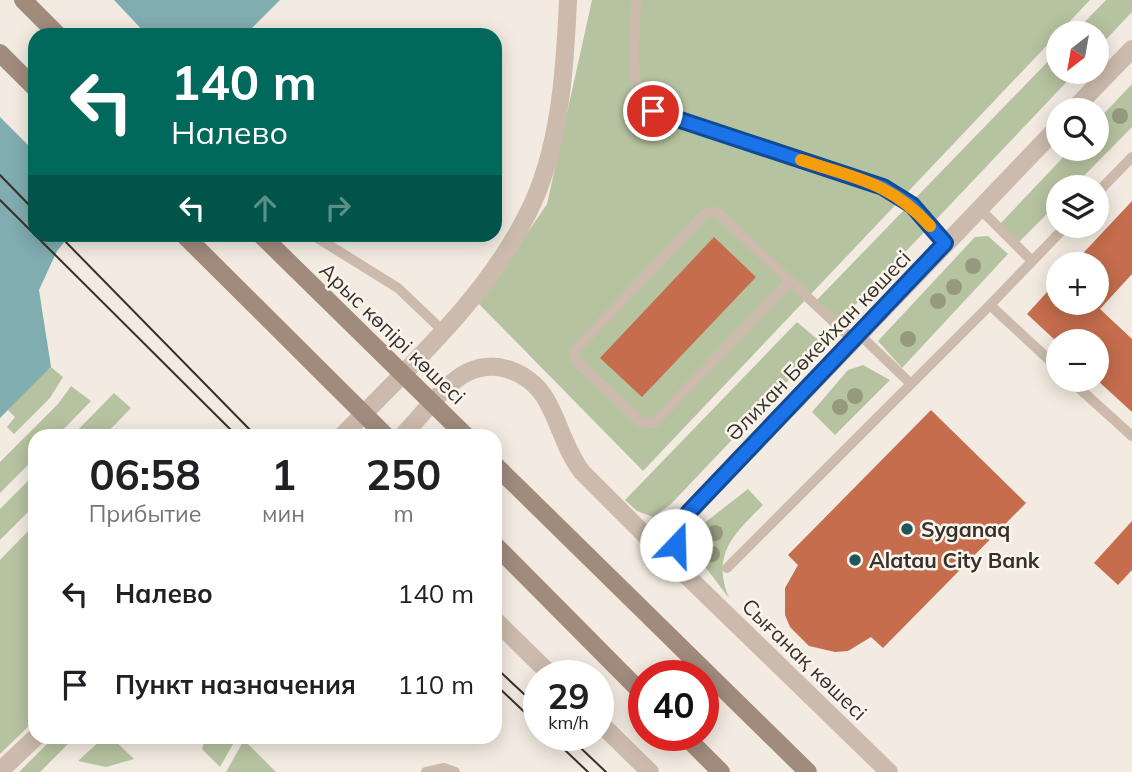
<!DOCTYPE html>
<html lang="ru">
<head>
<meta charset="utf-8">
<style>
  :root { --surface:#fff; --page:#f6f6f6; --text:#202124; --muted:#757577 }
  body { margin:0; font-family:Mulish,sans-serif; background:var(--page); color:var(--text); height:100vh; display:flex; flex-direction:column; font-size:26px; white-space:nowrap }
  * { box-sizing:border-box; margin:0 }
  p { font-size:23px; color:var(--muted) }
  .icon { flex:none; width:38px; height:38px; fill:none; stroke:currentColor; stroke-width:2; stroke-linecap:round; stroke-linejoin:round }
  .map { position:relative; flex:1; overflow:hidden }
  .drawer { position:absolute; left:28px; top:429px; width:474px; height:315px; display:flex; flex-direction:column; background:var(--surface); border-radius:21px; box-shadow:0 4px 18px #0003 }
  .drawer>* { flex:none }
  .hud { position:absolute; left:28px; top:28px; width:474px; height:214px; border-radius:21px; box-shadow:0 4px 18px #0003; background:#00695c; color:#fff; overflow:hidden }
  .needle { width:46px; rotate:211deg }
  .controls { position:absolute; left:1046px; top:21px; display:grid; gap:14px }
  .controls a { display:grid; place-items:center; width:63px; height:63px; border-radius:50%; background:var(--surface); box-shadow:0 4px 18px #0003; font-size:35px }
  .speed { position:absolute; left:523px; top:660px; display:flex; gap:14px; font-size:35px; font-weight:700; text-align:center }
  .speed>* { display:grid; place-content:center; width:91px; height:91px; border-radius:50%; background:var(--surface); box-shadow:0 4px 18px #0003; line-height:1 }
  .speed small { font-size:18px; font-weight:400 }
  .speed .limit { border:10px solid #d22; background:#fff; color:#111 }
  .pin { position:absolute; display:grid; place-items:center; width:60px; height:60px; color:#fff; margin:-30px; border:4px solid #fff; border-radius:50%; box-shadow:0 2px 7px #0007 }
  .me { position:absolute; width:77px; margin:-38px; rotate:21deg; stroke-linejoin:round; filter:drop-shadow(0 0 5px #0008) }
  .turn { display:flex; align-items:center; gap:24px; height:147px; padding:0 28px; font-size:32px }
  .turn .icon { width:91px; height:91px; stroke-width:2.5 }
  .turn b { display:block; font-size:49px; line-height:60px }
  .lanes { display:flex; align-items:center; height:66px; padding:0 28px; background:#0003; justify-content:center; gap:35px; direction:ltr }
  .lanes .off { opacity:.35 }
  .eta { display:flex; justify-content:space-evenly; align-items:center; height:119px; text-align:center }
  .eta b { font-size:42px; font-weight:700; line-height:49px }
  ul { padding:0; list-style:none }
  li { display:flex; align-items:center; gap:21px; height:91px; padding:0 28px }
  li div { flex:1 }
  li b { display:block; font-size:26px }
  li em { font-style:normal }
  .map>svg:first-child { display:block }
  .green { fill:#b6c3a0 }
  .water { fill:#80adb0 }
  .pier { fill:#f3ebe1 }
  .building { fill:#c56d4d }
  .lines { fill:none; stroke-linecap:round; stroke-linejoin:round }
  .service { stroke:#ccbbac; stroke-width:10 }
  .minor { stroke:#ccbbac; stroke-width:18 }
  .tertiary { stroke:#ccbbac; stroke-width:18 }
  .secondary { stroke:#a08b7d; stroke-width:18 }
  .tram { stroke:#3a302b; stroke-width:2 }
  .secondary-bridge { stroke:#a08b7d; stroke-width:18 }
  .tree { fill:#959a7f }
  .route-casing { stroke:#114b97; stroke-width:18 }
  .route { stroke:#1a73e8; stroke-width:12 }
  .slow { stroke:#f59e0b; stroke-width:12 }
  .poi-dot { fill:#20565c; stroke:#faf5ed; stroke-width:2.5 }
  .labels { text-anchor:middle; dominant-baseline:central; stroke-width:5; stroke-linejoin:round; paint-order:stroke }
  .street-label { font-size:21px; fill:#3a302b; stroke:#faf5ed }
  .poi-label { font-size:21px; font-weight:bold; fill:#3a302b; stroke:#faf5ed; text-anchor:start }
</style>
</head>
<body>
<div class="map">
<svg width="1132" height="772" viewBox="0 0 1132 772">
  <rect width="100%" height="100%" fill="#f3ebe1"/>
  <path class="green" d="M592,0H1090L643,471L479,304L547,204Z
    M1106,0H1132V12L1097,49V33H1074Z
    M1059,50V72H1076L836,325L813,304Z
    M1132,84V127L1073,187H1059V202L1017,244L999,225L1071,149H1097V121Z
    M988,236L1008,254L902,368L878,341L975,237Z
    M797,322L823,344L671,504L653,517L637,511L625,500Z
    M863,365L890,380L835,435L812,412L848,370Z
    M51,367L63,377L50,398L14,434L7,427L15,417L8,410Z
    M71,386L91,401L57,436H35V458L0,493V462L58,404Z
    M114,393L131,408L104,436H72Z
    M35,474V505L0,540V509Z
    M748,489L763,505C734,534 711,554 729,598L693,551L698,528Z
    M35,524V720L0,754V560Z
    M54,737H75L40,772H19Z
    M104,737H111L134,759L106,767L78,761Z
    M206,737H237L220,767L202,749Z
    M244,740L276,772H226Z"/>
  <path class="water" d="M0,0H280L245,35H35V234L70,235L57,251L39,290L51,367L0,418Z"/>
  <path class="pier" d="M0,0H114L147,35H35V152L0,117Z"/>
  <path class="building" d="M1132,201V274L1100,309L1132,339V412L1097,380V341H1056L1027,314L1059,279V303H1094L1097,306V264H1073Z
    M714,237L756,277L642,397L600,358Z
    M931,410L1026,503L883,648L871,637L848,651L835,652L809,646L790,627L785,615V588L798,565L788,555Z
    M1132,521V570L1118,585L1094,563Z"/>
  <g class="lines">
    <path class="service" d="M636,0C636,23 629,86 642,103C650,112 665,116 676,120L883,187L912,205L945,243
      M1097,193L1132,157
      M979,208L1032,261
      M311,234L398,288L443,331
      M789,282L654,423L641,422L576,361L574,351L705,214L717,212L853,340
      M859,334L910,383
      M1059,369L990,305L1066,226
      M1070,380L1132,436
      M727,568L990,305
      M426,772L444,768L455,772"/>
    <path class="minor" d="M342,436C408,367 485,300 528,213C560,150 565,69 568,0
      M402,436C420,418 446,382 468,372C500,357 535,376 549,405C561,428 566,451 582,472L686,576
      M495,620L552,676
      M598,721L650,772
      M0,771L36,737"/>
    <path class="tertiary" d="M1073,110L1132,49
      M889,772L689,578L679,560L676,532L689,512L1059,126"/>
    <path class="secondary" d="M23,0L58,35
      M0,53L35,88
      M495,465L808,772
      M495,545L644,695
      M684,735L721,772"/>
    <path class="tram" d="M0,175L35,211
      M0,200L237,436
      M58,234L256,436
      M495,667L539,708
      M495,684L539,726
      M549,735L588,772
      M567,735L606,772"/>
    <path class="secondary-bridge" d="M183,234L386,436
      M260,234L465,435"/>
  </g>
  <g class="tree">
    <circle cx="1120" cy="116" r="8"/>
    <circle cx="973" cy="266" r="8"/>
    <circle cx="954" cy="287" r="8"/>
    <circle cx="938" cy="301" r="8"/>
    <circle cx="908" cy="339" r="8"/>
    <circle cx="855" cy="396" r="8"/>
    <circle cx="840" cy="407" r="8"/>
    <circle cx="715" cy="533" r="8"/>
    <circle cx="712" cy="554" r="8"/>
  </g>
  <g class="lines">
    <defs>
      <path id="route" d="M653,111L883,187L912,205L945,243L689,512L676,533V545"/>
    </defs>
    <use href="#route" class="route-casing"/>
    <use href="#route" class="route"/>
    <path class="slow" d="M801,160C854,178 891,182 930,226"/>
  </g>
  <g class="poi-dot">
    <circle cx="907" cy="529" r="7"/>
    <circle cx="855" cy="560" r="7"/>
  </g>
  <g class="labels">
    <g class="street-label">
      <text transform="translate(393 333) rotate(44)">Арыс көпірі көшесі</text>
      <text transform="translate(818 345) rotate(-46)">Әлихан Бөкейхан көшесі</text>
      <text transform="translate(805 659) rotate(44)">Сығанақ көшесі</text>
    </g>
    <g class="poi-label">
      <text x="921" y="529">Syganaq</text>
      <text x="869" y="560">Alatau City Bank</text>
    </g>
  </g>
</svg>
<div class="controls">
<a><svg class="needle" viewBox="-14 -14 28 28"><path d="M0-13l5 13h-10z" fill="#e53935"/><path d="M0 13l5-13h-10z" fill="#757577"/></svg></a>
<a><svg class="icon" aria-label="search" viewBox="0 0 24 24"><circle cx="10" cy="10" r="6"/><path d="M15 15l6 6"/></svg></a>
<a><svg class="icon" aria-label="layers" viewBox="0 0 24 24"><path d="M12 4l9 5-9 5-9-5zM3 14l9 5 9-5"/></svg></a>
<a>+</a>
<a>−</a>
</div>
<div class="speed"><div>29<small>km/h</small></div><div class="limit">40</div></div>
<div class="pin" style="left:653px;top:111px;background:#d93025"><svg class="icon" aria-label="arrive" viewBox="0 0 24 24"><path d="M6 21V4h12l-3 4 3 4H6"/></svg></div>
<svg class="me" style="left:676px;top:545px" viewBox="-20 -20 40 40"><circle r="19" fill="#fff"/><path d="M0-13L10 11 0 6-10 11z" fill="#1a73e8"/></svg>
<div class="hud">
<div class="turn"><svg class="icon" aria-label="left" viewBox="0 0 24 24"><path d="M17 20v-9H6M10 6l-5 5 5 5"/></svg><div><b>140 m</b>Налево</div></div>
<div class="lanes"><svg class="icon" aria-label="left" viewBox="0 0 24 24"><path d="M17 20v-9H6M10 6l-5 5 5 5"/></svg><svg class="icon off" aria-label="ahead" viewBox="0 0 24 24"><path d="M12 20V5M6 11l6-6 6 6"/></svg><svg class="icon off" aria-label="right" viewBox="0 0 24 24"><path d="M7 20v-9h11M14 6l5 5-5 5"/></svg></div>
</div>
<section class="drawer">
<div class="eta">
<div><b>06:58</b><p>Прибытие</p></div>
<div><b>1</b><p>мин</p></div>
<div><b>250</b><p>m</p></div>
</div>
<ul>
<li><svg class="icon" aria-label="left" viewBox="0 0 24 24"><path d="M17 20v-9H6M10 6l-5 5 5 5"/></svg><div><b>Налево</b></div><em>140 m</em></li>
<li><svg class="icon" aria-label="arrive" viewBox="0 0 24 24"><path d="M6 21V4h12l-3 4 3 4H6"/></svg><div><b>Пункт назначения</b></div><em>110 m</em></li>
</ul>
</section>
</div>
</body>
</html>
